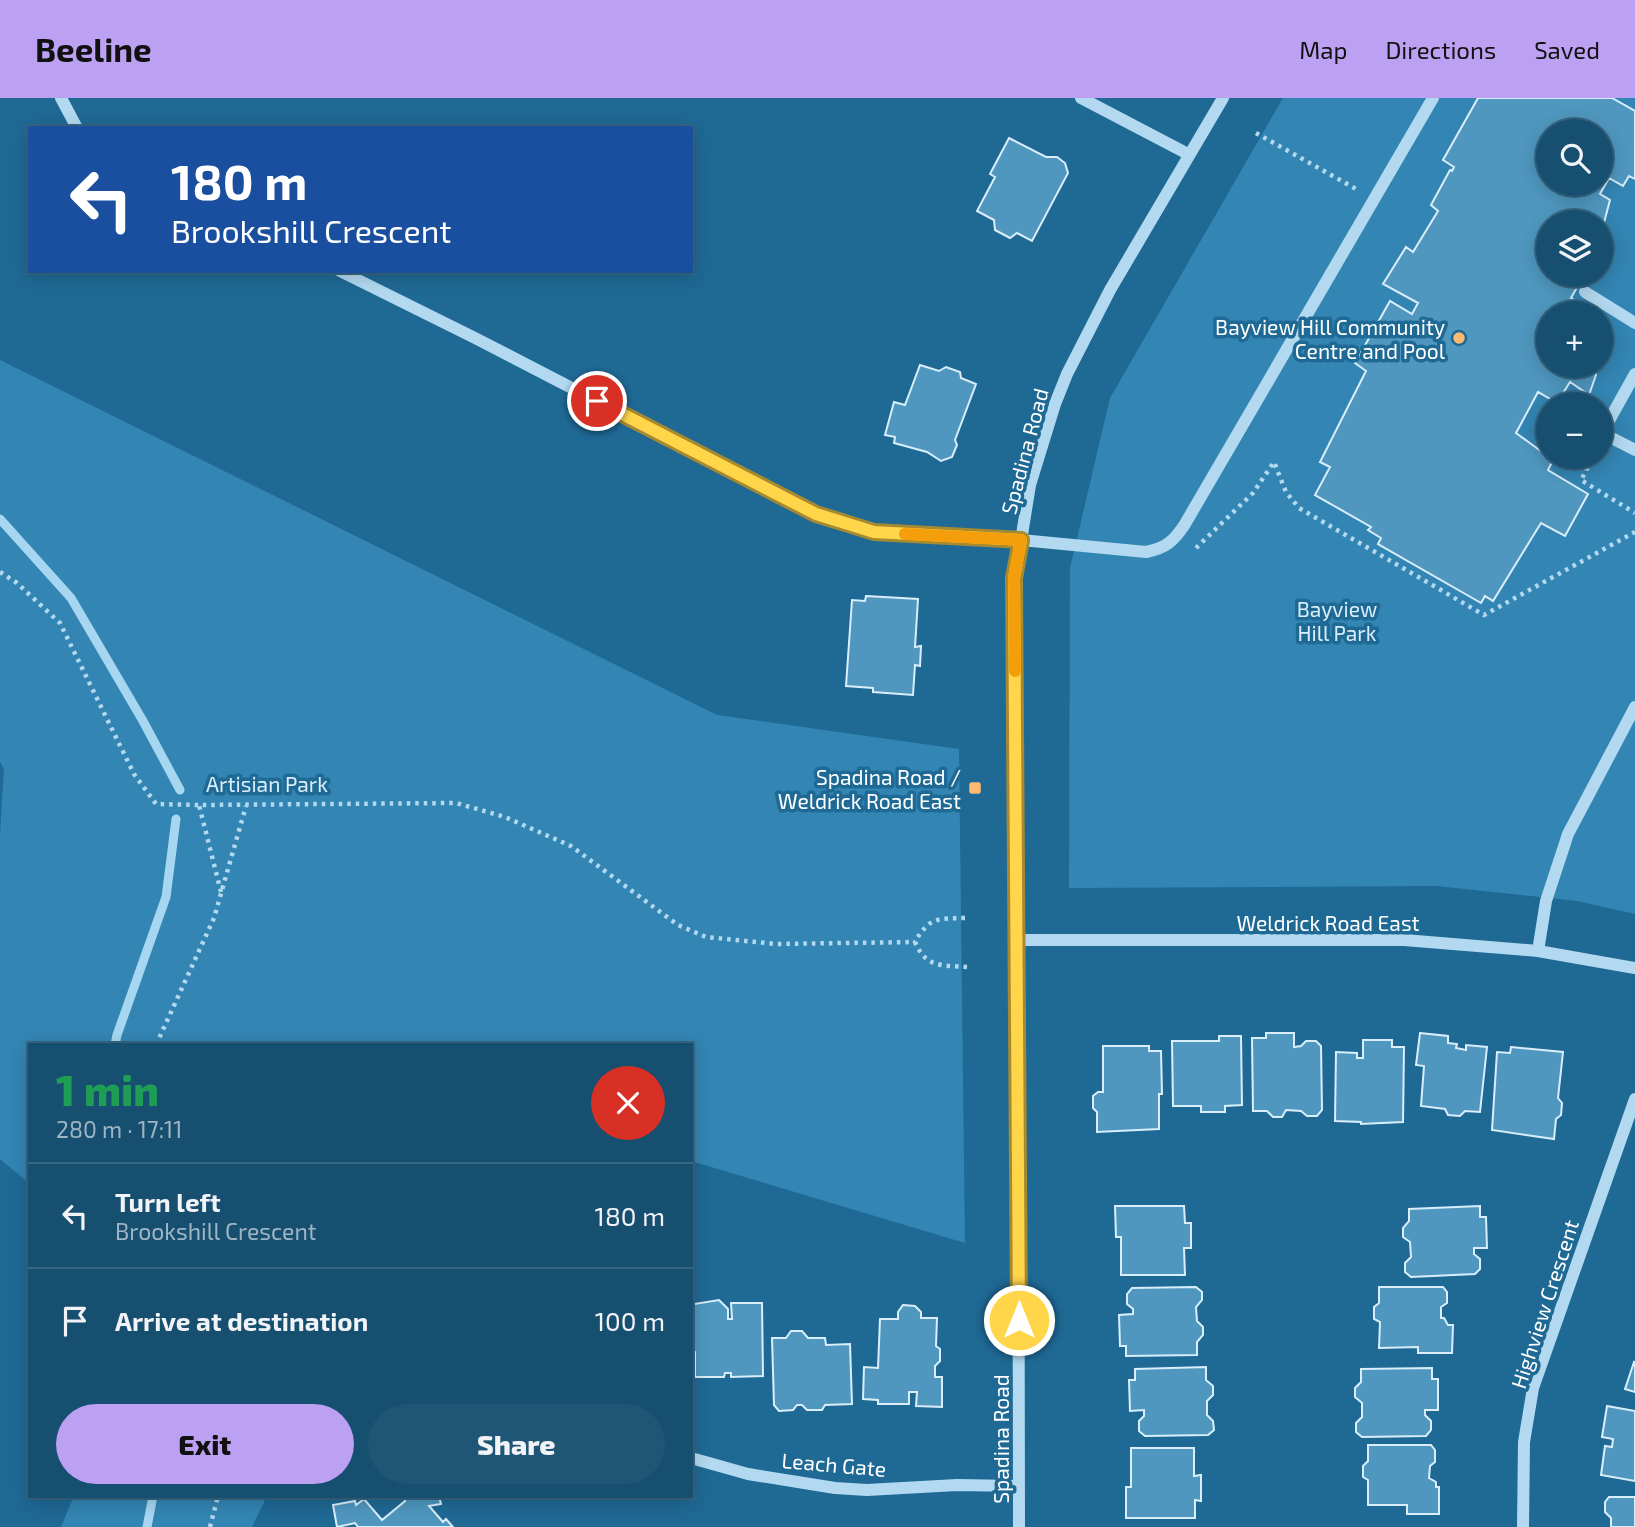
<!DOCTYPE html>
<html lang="en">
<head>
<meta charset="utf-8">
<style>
  :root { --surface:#174f70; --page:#205675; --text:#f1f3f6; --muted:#9eb5c3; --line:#366683; --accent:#bca0f2 }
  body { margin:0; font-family:"Exo 2",sans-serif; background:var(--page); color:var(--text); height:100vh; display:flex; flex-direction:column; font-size:26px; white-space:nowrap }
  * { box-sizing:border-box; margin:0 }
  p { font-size:23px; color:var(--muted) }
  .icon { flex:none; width:38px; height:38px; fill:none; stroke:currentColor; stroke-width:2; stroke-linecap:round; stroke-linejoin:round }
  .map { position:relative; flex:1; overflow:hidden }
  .panel { position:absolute; left:28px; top:945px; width:665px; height:455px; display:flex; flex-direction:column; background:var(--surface); border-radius:0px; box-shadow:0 4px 18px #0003,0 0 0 2px var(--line) }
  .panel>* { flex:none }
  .top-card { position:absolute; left:28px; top:28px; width:665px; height:147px; border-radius:0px; box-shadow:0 4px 18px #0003,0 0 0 2px var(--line); background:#1a4fa0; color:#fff; overflow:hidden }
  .buttons { position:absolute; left:1536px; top:21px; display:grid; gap:14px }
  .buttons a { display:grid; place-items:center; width:77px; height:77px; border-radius:50%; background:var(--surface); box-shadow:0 4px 18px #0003,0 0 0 2px var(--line); font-size:35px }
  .pin { position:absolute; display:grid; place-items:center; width:60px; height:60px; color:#fff; margin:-30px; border:4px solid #fff; border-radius:50%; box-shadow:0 2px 7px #0007 }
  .me { position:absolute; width:77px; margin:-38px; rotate:0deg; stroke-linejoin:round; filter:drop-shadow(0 0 5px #0008) }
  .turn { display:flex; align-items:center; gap:24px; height:147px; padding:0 28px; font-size:32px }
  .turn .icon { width:91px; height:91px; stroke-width:2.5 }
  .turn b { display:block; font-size:49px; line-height:60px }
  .round { display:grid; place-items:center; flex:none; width:74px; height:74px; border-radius:37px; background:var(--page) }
  .headline { display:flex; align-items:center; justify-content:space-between; height:119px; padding:0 28px }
  h1 { font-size:42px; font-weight:800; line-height:52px; color:#1e9e55 }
  .cta { display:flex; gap:14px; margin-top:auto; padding:14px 28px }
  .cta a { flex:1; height:80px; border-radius:42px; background:var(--accent); color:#111; font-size:28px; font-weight:800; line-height:80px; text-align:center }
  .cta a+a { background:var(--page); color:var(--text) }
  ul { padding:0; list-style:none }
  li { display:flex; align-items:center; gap:21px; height:105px; padding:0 28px; border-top:2px solid var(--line) }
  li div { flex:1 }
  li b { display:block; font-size:26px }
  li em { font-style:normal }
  header { display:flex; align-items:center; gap:42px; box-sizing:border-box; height:98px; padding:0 35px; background:var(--accent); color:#111 }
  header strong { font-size:33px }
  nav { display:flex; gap:38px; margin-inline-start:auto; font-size:24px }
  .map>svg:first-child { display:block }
  .green { fill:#3385b3; fill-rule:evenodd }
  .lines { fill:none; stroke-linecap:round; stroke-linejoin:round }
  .stream { stroke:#a6d6f0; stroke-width:9 }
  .building { fill:#4f97bf; stroke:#d9eefa; stroke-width:2; fill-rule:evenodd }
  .path { stroke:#b2d9ef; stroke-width:4.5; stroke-dasharray:3.5 5; stroke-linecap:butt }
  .minor { stroke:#b2d9ef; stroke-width:12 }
  .route-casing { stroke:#a68a30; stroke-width:18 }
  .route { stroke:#ffd54a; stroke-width:12 }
  .slow { stroke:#f59e0b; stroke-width:12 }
  .poi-dot { fill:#fcba73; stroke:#1f6995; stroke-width:2.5 }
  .labels { text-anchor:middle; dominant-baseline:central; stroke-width:7; stroke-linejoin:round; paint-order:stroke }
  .poi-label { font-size:21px; fill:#fff; stroke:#1f6995; text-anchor:end }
  .street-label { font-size:21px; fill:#fff; stroke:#1f6995 }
  .park-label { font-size:21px; fill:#d9eefa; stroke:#1f6995 }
</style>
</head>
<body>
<header>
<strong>Beeline</strong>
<nav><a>Map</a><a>Directions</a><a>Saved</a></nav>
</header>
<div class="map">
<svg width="1635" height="1429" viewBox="0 0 1635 1429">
  <rect width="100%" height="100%" fill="#1f6995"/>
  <path class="green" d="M1283,0H1635V816L1577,803L1436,788L1069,790L1070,470L1110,300ZM1549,33H1601V86H1549ZM1549,124H1601V177H1549ZM1549,215H1601V268H1549ZM1549,306H1601V359H1549Z
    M0,262L717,617L959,651L965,1145L691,1063V947H30V1086L0,1061V736L4,671L0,664Z
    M74,1398H267L252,1429H61Z"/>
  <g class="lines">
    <path class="stream" d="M0,421L71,500L143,623L180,692
      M115,947L117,937L166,799L176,721
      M147,1429L153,1398"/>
  </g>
  <path class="building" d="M1478,0H1612L1635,13V81L1629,78L1623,88L1609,80L1600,96L1610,102L1601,136V124H1549V177H1584L1571,200L1578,204L1572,215H1549V268H1595L1596,277L1589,297L1570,284L1557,305L1538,294L1516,335L1553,362L1548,372L1588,396L1565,438L1541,425L1493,503L1485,498L1481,505L1378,446L1381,440L1368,432L1371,429L1315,397L1330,369L1320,364L1366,273L1355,265L1390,203L1412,216L1418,205L1383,186L1406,149L1413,154L1438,113L1431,107L1450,72L1452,73L1454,69L1443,62ZM1549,33H1601V86H1549Z
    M1009,40L1046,59H1057L1065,65L1068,75L1032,143L1017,135L1010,140L995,132L994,122L977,113L995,79L990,76Z
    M920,267L939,273L946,269L960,274L961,280L976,286L955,342L957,347L952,359L941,363L927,354L894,345L895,339L885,337L894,304L905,307Z
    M866,498L918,501L915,549L921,548L920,568L915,567L913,597L873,594V590L846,588L852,502L865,503Z
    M1266,935H1294V949L1301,948L1306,943H1316L1321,948L1322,1012L1317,1018H1307L1301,1013L1286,1012L1282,1019H1273L1267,1013H1253L1252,940H1266Z
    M1420,935L1448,938V945L1457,946L1456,950L1466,952V947L1487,949L1480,1014L1465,1013L1460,1018L1448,1017L1445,1011L1421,1008L1424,968L1416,967Z
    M1219,938H1241L1242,1007L1225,1008V1014H1201V1008H1173L1172,943H1219Z
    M1363,942H1392V949H1404L1403,1024L1361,1026V1024L1335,1023L1336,954L1357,955V960H1363Z
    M1103,948H1149V953H1161L1162,996H1159V1031L1097,1034V1014L1093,1010V998L1098,994H1103Z
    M1511,949L1563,954L1558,1000L1562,1005L1561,1017L1556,1021L1554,1041L1492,1032L1497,954L1510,955Z
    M1115,1108H1184L1185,1125H1191V1150H1184L1185,1177H1121V1139H1116Z
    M1480,1108V1119H1486L1487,1150H1474V1156L1480,1161V1171L1475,1176L1411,1179L1405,1174V1165L1411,1159L1410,1144L1403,1139V1130L1409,1123V1111Z
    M1196,1189L1202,1194V1202L1196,1209L1197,1223L1203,1229V1237L1197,1244V1257L1126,1258V1248H1120L1119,1217L1133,1216V1211L1127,1206V1196L1132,1190Z
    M1379,1189H1443L1447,1194V1205L1441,1209V1220H1444L1448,1227H1453L1452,1255H1418V1249L1379,1250L1380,1224L1374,1221V1209L1379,1205Z
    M719,1202L728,1211V1221H732L731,1205H762L763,1278L731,1279V1275H725L724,1279H695V1254L691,1251V1239L694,1236V1206Z
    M903,1207L915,1208L921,1214V1220H937L936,1248L940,1251V1263L935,1268V1279H942V1309L916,1308L917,1294H909V1306H878V1302L863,1301L864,1269L878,1270L880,1221H898V1214Z
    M791,1233H802L808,1240H825L826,1247L850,1246L852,1306L825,1307L822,1312H807L802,1307H797L793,1312L779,1313L774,1307L772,1240H786Z
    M1634,1264L1635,1265V1294L1625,1291Z
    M1206,1269V1282L1213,1288V1297L1207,1303V1317L1213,1323L1214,1332L1208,1337L1145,1338L1139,1333V1323L1144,1318V1312L1130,1313L1129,1282H1135V1271Z
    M1432,1270V1281H1438V1312H1425V1317L1431,1323V1332L1426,1338L1362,1339L1356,1334V1325L1362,1319V1305L1355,1299V1290L1361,1284V1271Z
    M1607,1308L1635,1313V1383L1601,1377L1605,1348L1612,1349L1613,1341L1602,1339Z
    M1368,1347H1431L1435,1352V1364L1430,1368L1429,1380L1436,1384V1389H1439V1416H1407V1407H1368V1382L1363,1379V1368L1368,1363Z
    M1131,1350H1194V1378L1201,1377V1403L1195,1402V1420H1126V1389H1131Z
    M404,1398H439L441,1406L429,1408L443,1424L446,1421L453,1429H358L355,1425L337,1429L333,1407L355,1403L356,1407L364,1401L382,1422L405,1403Z
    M1609,1399H1635V1429H1611V1420L1605,1414V1404Z"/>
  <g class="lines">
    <path class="path" d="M1256,35L1358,92
      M1572,359L1587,371L1581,382L1635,415
      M1196,450L1253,395L1274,364L1286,394L1299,410L1484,517L1635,434
      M0,474L17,485L60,525L134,676L156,706L199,707
      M221,794L199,707L456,705L505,719L571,748L678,827L706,839L776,846L915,844
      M965,820C938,821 930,818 915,844C926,870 941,867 967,869
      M156,947L214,820L246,708
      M210,1429L218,1398"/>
    <path class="minor" d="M61,0L77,30
      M1081,0L1188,56
      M340,173L475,240L815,416L875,434L1021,442L1146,454C1166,450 1174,443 1185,426L1433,0
      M1585,194L1635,225
      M1635,276L1602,335L1635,352
      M1018,842H1404L1538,853L1635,870
      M1538,853L1546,803L1568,736L1635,609
      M691,1360L748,1376L835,1390L867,1392L957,1387L1019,1388
      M1019,1429L1018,842L1015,480L1030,387L1055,306L1067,276L1110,192L1223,0
      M1523,1429L1524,1344L1533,1290L1635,1001"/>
  </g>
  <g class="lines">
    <defs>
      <path id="route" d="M597,303L816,416L874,434L1021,442L1014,480L1019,1222"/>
    </defs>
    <use href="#route" class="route-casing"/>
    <use href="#route" class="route"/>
    <path class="slow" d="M905,436L1021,442L1014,480L1015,573"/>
  </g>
  <g class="poi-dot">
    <circle cx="1459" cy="240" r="7"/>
    <rect x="968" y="683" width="14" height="14" rx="3.5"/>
  </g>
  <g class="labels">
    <g class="poi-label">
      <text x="1445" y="228">Bayview Hill Community<tspan x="1445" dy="24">Centre and Pool</tspan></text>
      <text x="961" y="678">Spadina Road /<tspan x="961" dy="24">Weldrick Road East</tspan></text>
    </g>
    <g class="street-label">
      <text transform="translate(1024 353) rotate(-75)">Spadina Road</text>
      <text x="1328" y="824">Weldrick Road East</text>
      <text transform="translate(1544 1206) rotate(-72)">Highview Crescent</text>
      <text transform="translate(1000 1341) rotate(-90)">Spadina Road</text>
      <text transform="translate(834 1366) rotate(5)">Leach Gate</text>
    </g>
    <g class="park-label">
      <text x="1337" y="510">Bayview<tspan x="1337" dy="24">Hill Park</tspan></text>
      <text x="267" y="685">Artisian Park</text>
    </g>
  </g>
</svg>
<div class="buttons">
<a><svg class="icon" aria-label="search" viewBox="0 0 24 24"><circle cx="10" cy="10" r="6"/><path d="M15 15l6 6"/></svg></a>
<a><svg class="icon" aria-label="layers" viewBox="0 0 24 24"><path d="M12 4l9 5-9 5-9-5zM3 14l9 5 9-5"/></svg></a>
<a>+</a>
<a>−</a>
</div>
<div class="pin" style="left:597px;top:303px;background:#d93025"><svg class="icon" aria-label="arrive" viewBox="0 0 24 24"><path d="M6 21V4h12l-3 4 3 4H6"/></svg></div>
<svg class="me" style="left:1019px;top:1222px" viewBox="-20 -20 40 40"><circle r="17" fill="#ffd54a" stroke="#fff" stroke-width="3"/><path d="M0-11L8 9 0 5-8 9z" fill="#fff"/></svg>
<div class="top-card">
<div class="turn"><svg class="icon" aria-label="left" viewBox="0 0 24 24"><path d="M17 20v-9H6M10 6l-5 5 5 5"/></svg><div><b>180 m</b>Brookshill Crescent</div></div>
</div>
<section class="panel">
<div class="headline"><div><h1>1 min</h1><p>280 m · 17:11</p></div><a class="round" style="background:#d93025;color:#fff"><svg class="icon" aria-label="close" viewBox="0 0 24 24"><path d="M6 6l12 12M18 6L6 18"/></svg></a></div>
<ul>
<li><svg class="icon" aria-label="left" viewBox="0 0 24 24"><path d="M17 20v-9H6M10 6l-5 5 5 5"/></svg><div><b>Turn left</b><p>Brookshill Crescent</p></div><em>180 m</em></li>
<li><svg class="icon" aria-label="arrive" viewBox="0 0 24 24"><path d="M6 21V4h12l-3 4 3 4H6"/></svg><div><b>Arrive at destination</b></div><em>100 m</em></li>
</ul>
<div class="cta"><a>Exit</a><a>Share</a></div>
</section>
</div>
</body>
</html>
